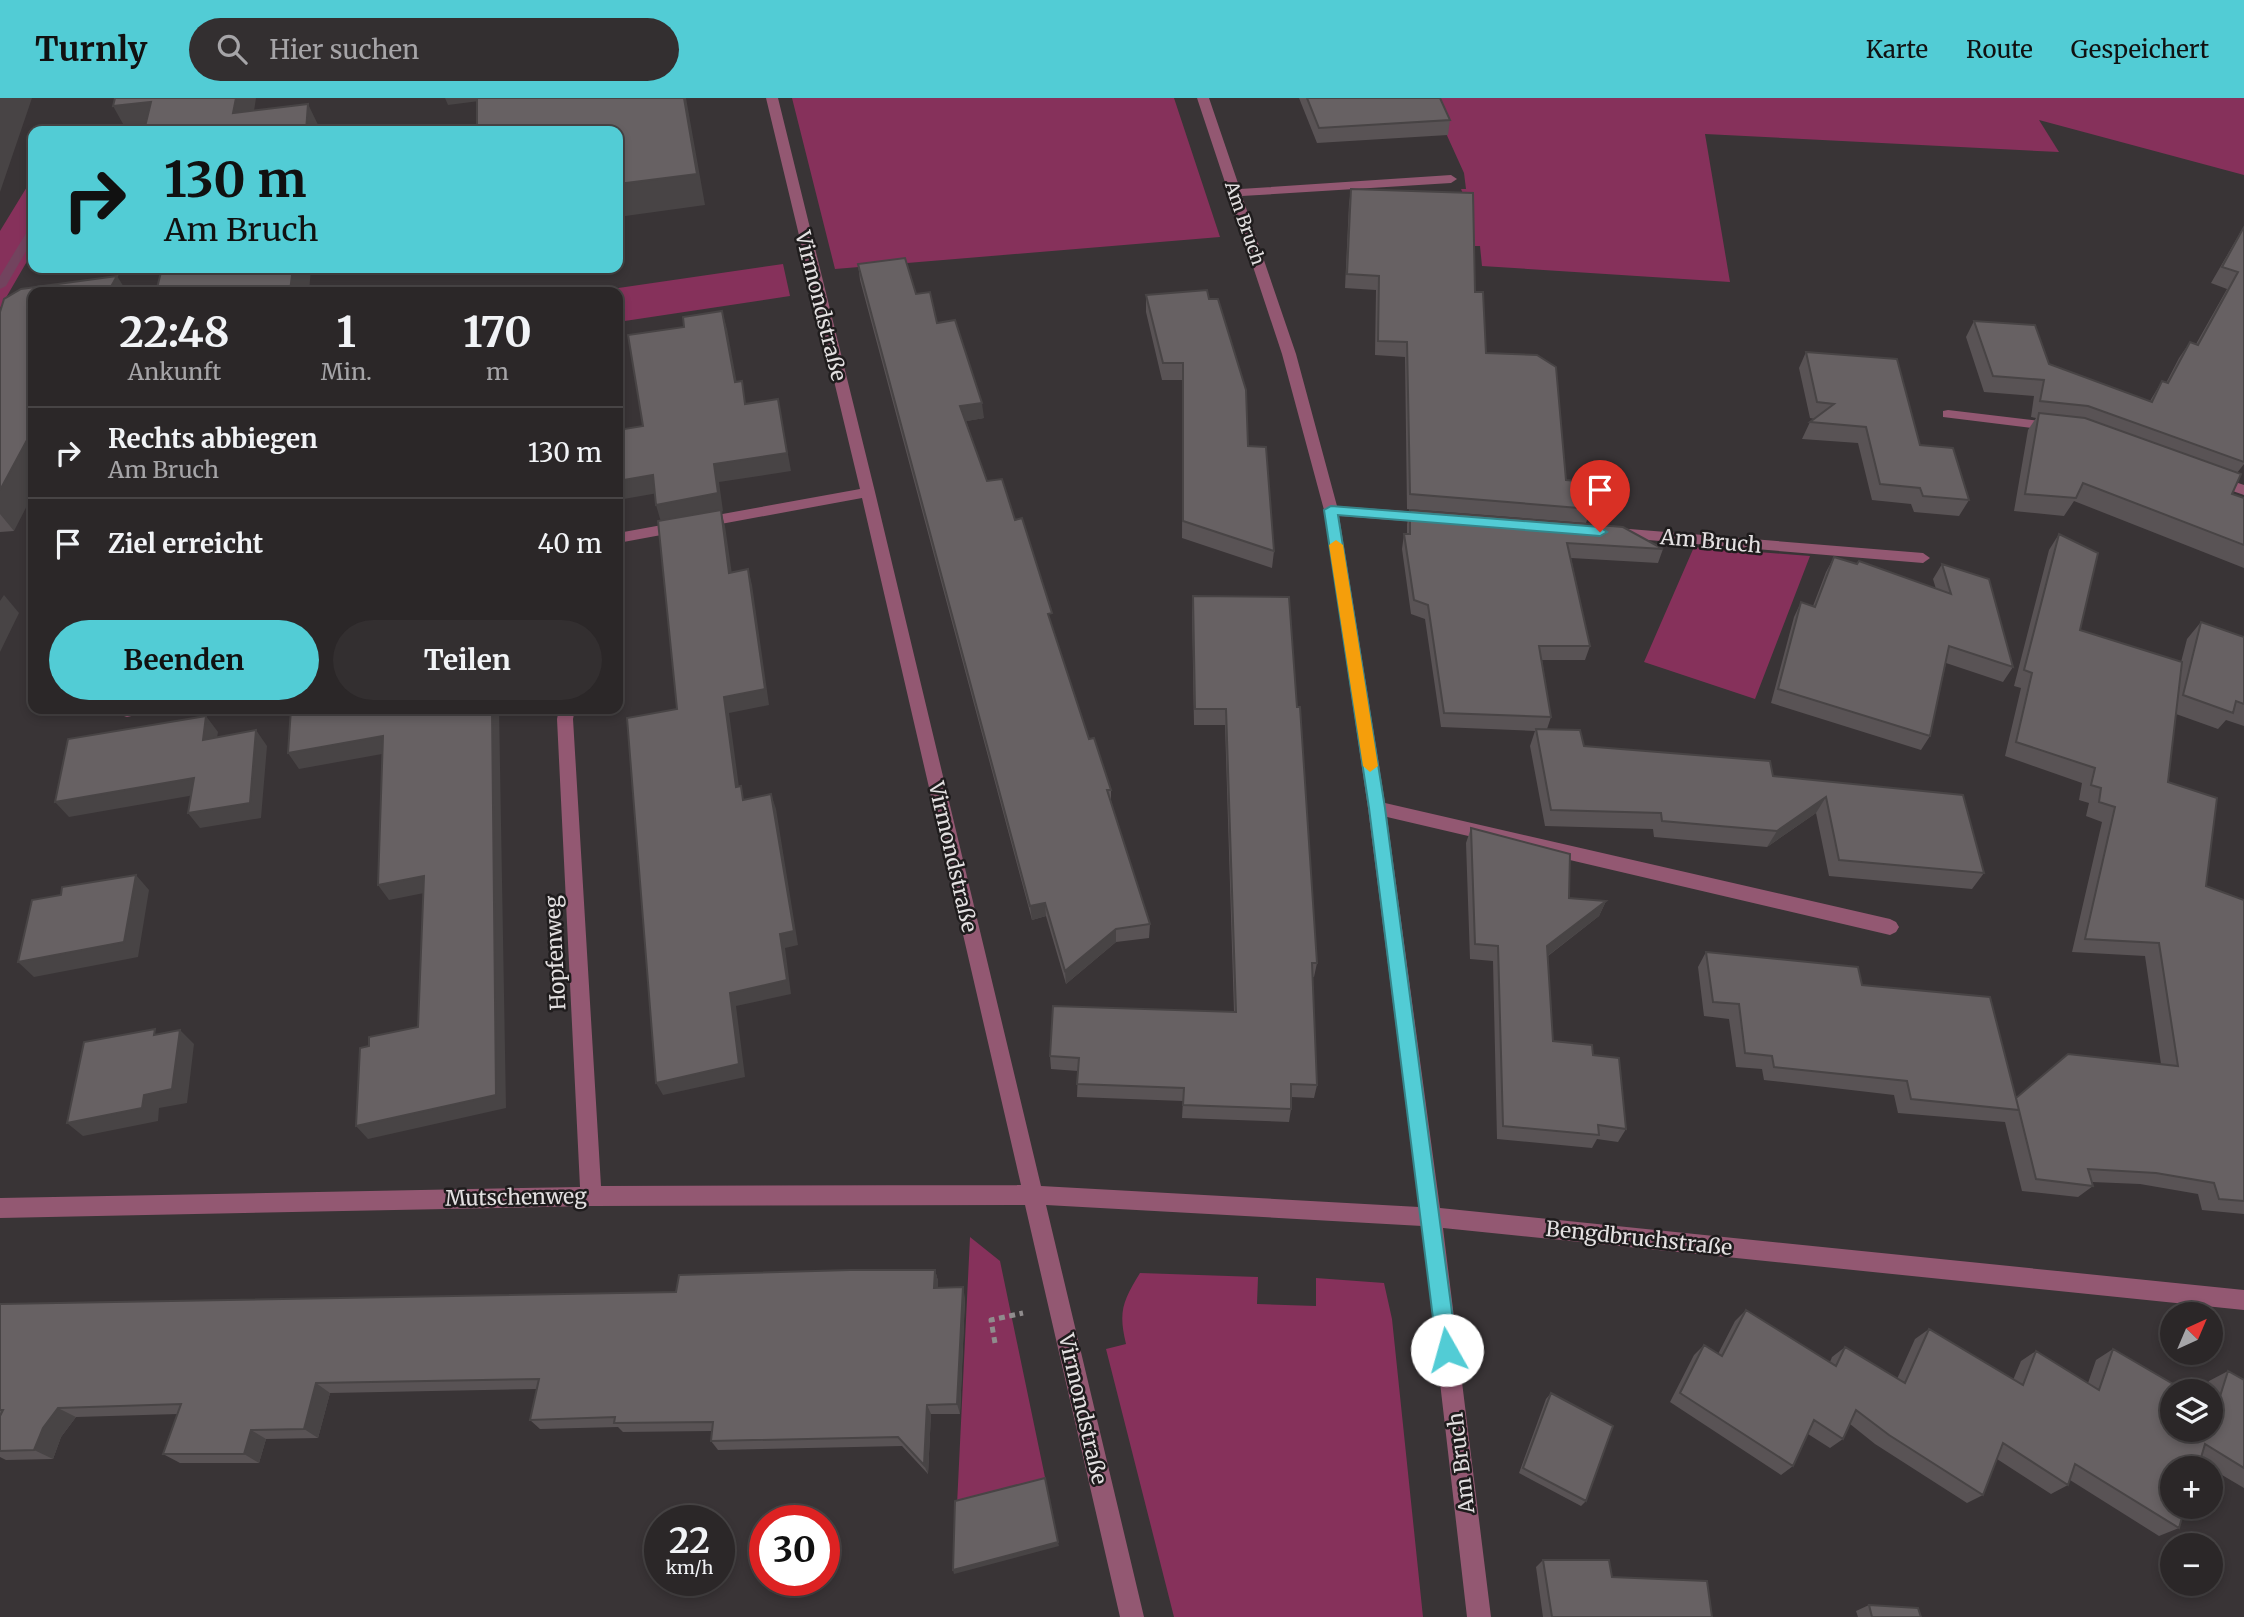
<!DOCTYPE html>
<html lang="de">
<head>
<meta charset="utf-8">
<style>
  :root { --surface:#2b2728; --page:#332f30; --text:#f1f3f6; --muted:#a6a5a8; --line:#474445; --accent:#52ccd5 }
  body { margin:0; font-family:Merriweather,serif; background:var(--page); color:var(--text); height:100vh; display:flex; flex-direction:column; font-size:26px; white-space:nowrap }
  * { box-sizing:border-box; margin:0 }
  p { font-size:23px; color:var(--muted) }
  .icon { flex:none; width:38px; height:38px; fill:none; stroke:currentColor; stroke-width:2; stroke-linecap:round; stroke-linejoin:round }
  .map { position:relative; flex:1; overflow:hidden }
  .side { position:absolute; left:28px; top:189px; width:595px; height:427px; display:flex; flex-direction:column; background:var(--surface); border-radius:14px; box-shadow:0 4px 10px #0003,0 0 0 2px var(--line) }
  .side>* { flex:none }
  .top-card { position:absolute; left:28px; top:28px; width:595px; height:147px; border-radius:14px; box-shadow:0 4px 10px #0003,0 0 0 2px var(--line); background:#52ccd5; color:#111; overflow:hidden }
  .needle { width:46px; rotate:44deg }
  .tools { position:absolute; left:2160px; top:1204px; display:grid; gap:14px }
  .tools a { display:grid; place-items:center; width:63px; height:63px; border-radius:50%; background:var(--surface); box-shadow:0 4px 10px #0003,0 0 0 2px var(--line); font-size:35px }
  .speed { position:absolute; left:644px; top:1407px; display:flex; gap:14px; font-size:35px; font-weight:700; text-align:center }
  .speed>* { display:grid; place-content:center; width:91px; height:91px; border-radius:50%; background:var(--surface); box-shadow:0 4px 10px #0003,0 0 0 2px var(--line); line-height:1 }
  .speed small { font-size:18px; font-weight:400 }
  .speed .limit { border:10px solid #d22; background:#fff; color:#111 }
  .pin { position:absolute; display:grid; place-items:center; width:60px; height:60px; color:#fff; margin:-72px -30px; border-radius:50% 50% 50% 0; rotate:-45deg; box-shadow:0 0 7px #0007 }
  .pin .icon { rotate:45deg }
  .me { position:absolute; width:77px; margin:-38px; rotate:353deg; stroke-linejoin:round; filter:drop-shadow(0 0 5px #0008) }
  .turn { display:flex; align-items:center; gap:24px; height:147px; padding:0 21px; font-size:32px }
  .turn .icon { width:91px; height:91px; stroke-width:2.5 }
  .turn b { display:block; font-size:49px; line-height:60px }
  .eta { display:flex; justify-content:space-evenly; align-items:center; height:119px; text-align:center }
  .eta b { font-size:42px; font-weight:700; line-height:49px }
  .action { display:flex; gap:14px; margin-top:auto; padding:14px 21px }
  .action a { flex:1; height:80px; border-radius:42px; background:var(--accent); color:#111; font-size:28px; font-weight:700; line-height:80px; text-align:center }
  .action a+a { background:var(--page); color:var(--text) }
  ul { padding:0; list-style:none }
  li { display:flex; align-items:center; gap:21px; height:91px; padding:0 21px; border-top:2px solid var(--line) }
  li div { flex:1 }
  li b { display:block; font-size:26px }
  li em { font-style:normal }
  header { display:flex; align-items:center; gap:42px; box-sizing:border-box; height:98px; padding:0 35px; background:var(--accent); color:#111 }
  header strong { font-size:33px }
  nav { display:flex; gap:38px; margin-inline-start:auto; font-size:24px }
  .search { width:490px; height:63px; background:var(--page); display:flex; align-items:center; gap:18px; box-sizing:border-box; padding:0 24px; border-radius:38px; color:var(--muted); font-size:26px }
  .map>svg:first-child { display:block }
  .green { fill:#86315b }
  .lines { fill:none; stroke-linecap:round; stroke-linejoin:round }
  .stream { fill:#72435e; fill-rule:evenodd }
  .path { stroke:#908c8d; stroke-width:5; stroke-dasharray:6 4.5; stroke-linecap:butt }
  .minor { fill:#935872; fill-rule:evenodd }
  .wall { fill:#595355 }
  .shaded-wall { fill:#484445 }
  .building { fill:#676163; stroke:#484445; stroke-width:2 }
  .route { fill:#52ccd5; stroke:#35858a; stroke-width:2 }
  .slow { fill:#f59e0b }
  .labels { text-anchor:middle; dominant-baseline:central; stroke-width:5; stroke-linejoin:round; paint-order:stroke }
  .far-street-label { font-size:18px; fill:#e3e0e1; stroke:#1f1c1d }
  .street-label { font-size:21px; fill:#e3e0e1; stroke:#1f1c1d }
</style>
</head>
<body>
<header>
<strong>Turnly</strong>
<div class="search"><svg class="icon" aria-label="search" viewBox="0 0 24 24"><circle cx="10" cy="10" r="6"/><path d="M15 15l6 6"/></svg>Hier suchen</div>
<nav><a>Karte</a><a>Route</a><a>Gespeichert</a></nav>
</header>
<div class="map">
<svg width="2244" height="1519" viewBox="0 0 2244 1519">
  <rect width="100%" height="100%" fill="#393436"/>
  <path class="green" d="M792,0H1174L1220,139L835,171Z
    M1430,0H2244V77L2039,22L2059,54L1705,36L1730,184L1482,168L1480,148H1475L1470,112L1461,91H1466L1464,75Z
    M33,79V153L0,210V133Z
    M783,166L790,198L618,224V194H591Z
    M1694,449L1810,458L1755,601L1644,564Z
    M970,1139L1000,1163L1046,1384L957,1407Z
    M1140,1175L1258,1179L1257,1206L1316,1208V1180L1384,1185L1392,1221L1423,1519H1174L1106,1251L1126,1246C1118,1213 1123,1203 1140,1175Z"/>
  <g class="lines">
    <path class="stream" d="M33,129V141L6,188L0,191V178L28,132Z"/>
    <path class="path" d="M995,1245L991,1222L1023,1215"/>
    <path class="minor" d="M766,0H778L875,394L1041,1088L1419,1109L1368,710L1324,412L1282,256L1197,0H1209L1240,91L1451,77L1457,81L1451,85L1242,98L1296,256L1337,408L1432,415L1439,420L1432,425L1339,418L1385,705L1890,821L1896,824L1899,829L1896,834L1890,837L1387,719L1440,1110L2244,1192V1212L1443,1130L1491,1519H1467L1422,1128L1046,1107L1144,1519H1120L1025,1107L591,1108L0,1120V1100L580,1089L557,621L559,611H575L573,621L601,1088L1021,1087L862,400L618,445V435L860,391Z
      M1948,312L2056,325L2063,329L2056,333L1943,319V313Z
      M2215,377L2244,387V397L2210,385L2208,382Z
      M1617,430L1923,455L1930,460L1923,465L1612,439V431Z
      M120,611H147L145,615L127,619L121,617Z"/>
  </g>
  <path class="wall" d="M1299,0H1440L1450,22L1448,37L1317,45Z
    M1351,91L1475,194L1486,255L1580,405L1591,411L1586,425L1407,411L1405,259L1375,257L1376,192L1345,190L1349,106Z
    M2244,128V366L2237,375L2232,396L2244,400V470L2074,403L2064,418L2014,413L2028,332L2036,320L2031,319L2034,298L1984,294L1966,239L1974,223L2049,266L2150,303L2162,283L2166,285L2179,260L2190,244L2196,246L2227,191L2211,185Z
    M858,166L916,196L937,225L984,320L966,323L987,383L1015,422L1052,529L1089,641L1111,692V703L1150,826L1149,840L1116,844L1066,886L1046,818L1032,822L860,182Z
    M137,170H153L149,177L138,173Z
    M1146,197L1248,348L1274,453L1272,470L1182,440L1183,282H1162L1146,214Z
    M0,214L14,433L0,434Z
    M1806,254L1920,347L1969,402L1959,418L1914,414L1911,406L1872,402L1858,345L1802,341L1810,324L1815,321L1810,320L1799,270Z
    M1410,412L1663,451L1658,465L1571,460L1590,548L1585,562H1542L1551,619L1547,631L1584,648L1773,678L1963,697L1984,775L1972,791L1829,778L1816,715L1767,749L1654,739L1653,731L1545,728L1530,648L1535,633L1441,629L1425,521L1411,516L1402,451L1404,436H1407V426Z
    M2059,436L2080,532L2181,564L2187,541L2201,524L2244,539V628L2226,622L2218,631L2176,616L2168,684L2206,788L2244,802V1116L2202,1112L2198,1096L2140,1086L2092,1084L2093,1088L2078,1099L2022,1093L2005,1024L1898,1015L1894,997L1764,982L1762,971L1736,969L1729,921L1704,918L1698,869L1706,854L1862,887L2016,1000L2161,966L2145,858L2072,854L2102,724L2086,718L2089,705L2079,702L2082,685L2005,658L2021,590L2014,588L2049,452Z
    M1834,459L1936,491L1933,481L1942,466L2013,569L2003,584L1946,565L1930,638L1921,652L1771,605L1794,519L1801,504L1813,508L1826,474Z
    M1193,498L1297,609L1317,865L1314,879H1312L1317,987L1314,1000L1291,999V1011L1289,1024L1182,1020L1183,1003L1077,999L1078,973L1051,971L1050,958L1234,914L1225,627H1194L1192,514Z
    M1471,730L1569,800L1606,803L1599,818L1548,858L1553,943L1593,957L1626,1031L1618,1044L1597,1041L1592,1050L1497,1041L1493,863L1470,861L1466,745Z
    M935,1172L938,1183V1190L965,1200L960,1316H931L928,1376L902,1348L718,1352L711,1343L712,1333L623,1334L618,1329L540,1331L530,1322L537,1291L330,1295L318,1340L266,1341L259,1365H180L163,1356L178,1316L76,1319L61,1339L53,1361L6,1362L0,1359V1206L676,1194Z
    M1746,1212L1830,1264L1832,1259L1845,1249L1897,1281L1915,1241L1929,1231L2013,1282L2021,1263L2036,1253L2088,1285L2096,1262L2113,1251L2210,1332V1293H2205L2209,1283L2228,1273L2244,1282V1390L2200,1364L2179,1430L2159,1438L2070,1382L2068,1387L2051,1396L1997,1361L1983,1397L1967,1405L1875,1346L1850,1326L1843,1341L1830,1350L1808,1336L1793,1368L1781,1377L1670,1304L1694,1257L1704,1247L1718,1256L1735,1223Z
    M1551,1295L1586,1403L1581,1408L1519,1375L1546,1301Z
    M1543,1462L1612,1479L1712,1519H1543L1536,1469Z
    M1869,1507L1921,1519H1858L1856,1513Z"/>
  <path class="shaded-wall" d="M0,0H32L0,94Z
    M236,0H256L251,33L233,15Z
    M445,0H487V2L448,7Z
    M684,0H686L705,107L618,119V86Z
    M151,4L167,33H127L113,8Z
    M308,6L321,33H306Z
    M145,170H153L149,177Z
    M293,170H311L309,194H283Z
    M117,178L127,194H108Z
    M722,213L727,231L740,302L735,284Z
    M778,301L791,373L719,384L723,413L721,414L725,428L734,490L729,475L661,424L656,407L714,366Z
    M982,305L984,320L962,324L960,308Z
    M33,331V396L14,433L0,416V392Z
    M653,377L658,395L618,402V383Z
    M748,471L752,487L769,607L729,615L741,704L736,689L724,599Z
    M4,497L19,515L0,554V503Z
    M492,611H499L506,1010L368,1041L356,1028L496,997Z
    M206,618L218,634L214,657L203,642Z
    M256,632L267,648L261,720L200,730L188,715Z
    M383,638L393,654L299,671L288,655Z
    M194,680L206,695L69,719L55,704Z
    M771,696L776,711L798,847L785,850L791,896L736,908L745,979L663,997L656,985L780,836Z
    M1826,699L1816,715L1767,749L1777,733Z
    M136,777L149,792L138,859L34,879L18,864Z
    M424,778L434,793L389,802L378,787Z
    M1606,803L1599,818L1541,863L1547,848Z
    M1045,805L1046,818L1032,822L1030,808Z
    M1116,831V844L1066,886L1065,873Z
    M180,932L194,946L187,1005L159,1010L158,1023L83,1038L67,1025L144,997Z
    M935,1172L938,1183V1201L934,1190Z
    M963,1189L965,1200L960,1316L957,1306Z
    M316,1285L330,1295L318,1340L304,1331Z
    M927,1307L931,1316L928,1376L924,1367Z
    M58,1310L76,1319L61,1339L53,1361L34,1352L43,1330Z
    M251,1332L266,1341L259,1365L244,1356Z
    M1058,1444L1059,1448L954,1476L953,1472Z"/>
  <path class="building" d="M115,0H236L233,15L308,6L306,33H144L151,4L113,8Z
    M477,0H684L697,76L618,86V33H477Z
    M1307,0H1440L1450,22L1319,30Z
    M1351,91L1473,95L1475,194H1483L1486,255L1537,257L1556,269L1566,382L1578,383L1580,405L1591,411L1410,396L1407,244L1378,243L1379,178L1347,176Z
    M2244,129V364L2088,308L2040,303L2044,282L1993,278L1974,223L2035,227L2049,266L2152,304L2162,283L2168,285L2190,244L2198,247L2238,174L2222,169Z
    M905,160L916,196L930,194L937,225L955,222L982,305L960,308L987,383L1002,381L1015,422L1022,420L1052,515L1048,516L1089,641L1094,640L1111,692H1107L1150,826L1116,831L1065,873L1045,805L1030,808L858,166Z
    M162,170H293L290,193L283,194H156Z
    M117,178L108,194H33V331L0,392V214L4,201L21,191Z
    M1207,192L1209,201H1218L1246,292L1248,348L1266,349L1274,453L1183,423V265H1163L1146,197Z
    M722,213L735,284L742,283L745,306L778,301L787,355L714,366L718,395L656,407L653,377L618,383V332L643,328L628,237L684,229L683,219Z
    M1806,254L1897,261L1920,347L1953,350L1969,402L1923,398L1920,390L1880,386L1866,329L1810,324L1834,306L1817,304Z
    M2039,315L2085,320L2241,376L2232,396L2244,400V447L2083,385L2076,400L2025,396Z
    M721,412L729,475L748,471L765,591L724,599L736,689L741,688L743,702L771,696L794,833L780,836L787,882L730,895L739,966L656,985L627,620L677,611L658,423Z
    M1410,412L1623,429L1663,451L1567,445L1590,548H1539L1551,619L1444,615L1428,507L1414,502L1404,436H1410Z
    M2059,436L2098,455L2080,532L2182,564L2168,684L2217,700L2206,788L2244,802V1103L2219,1101L2214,1085L2156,1075L2088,1071L2093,1088L2036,1081L2016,1000L2068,956L2178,968L2159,845L2085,841L2115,709L2099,704L2101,690L2091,687L2095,670L2016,644L2032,575L2024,572Z
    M1834,459L1857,466L1859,463L1951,496L1942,466L1989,481L2013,569L1949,548L1930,638L1778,591L1801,504L1815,509Z
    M1193,498L1289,499L1297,609H1300L1317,865H1312L1317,987L1291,986V1011L1183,1007L1184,990L1077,986L1079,960L1050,958L1053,908L1236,914L1226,611H1195Z
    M2201,524L2244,539V606L2236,603L2233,615L2183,597Z
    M291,611H492L496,997L356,1028L360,950L369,948V939L418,929L424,778L378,787L383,638L288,655Z
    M206,618L203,642L256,632L250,705L188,715L194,680L55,704L68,641Z
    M1536,631L1580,632L1584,648L1770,663L1773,678L1963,697L1984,775L1839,762L1826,699L1777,733L1662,723L1661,715L1551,712Z
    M1471,730L1570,756L1569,800L1606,803L1547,848L1553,943L1592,947L1593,957L1619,960L1626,1031L1598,1027L1599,1037L1503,1028L1498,848L1475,846Z
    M136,777L124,844L18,864L32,802L61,797L62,789Z
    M1706,854L1858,869L1862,887L1990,899L2019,1012L1911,1001L1907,983L1774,969L1772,958L1745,955L1739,906L1713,904Z
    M155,931L154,937L180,932L172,991L144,997L142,1010L67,1025L84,944Z
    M850,1172H935L934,1190L963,1189L957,1306L927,1307L924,1367L898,1339L711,1343L713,1324L614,1325L615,1319L530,1322L539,1281L316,1285L304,1331L251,1332L244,1356H163L181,1306L58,1310L43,1330L34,1352L0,1353V1318L3,1312H0V1206L676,1194L679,1177Z
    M1746,1212L1836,1268L1845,1249L1905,1285L1929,1231L2023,1287L2036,1253L2099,1292L2113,1251L2185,1293H2172V1332H2210V1308L2216,1311L2228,1273L2244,1282V1370L2205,1346L2198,1370H2172V1409H2185L2179,1430L2075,1366L2068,1387L2003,1345L1983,1397L1889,1337L1856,1312L1843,1341L1814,1322L1793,1368L1680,1295L1704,1247L1722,1258Z
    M1551,1295L1613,1328L1586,1403L1523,1370Z
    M1045,1380L1058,1444L953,1472L955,1403Z
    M1543,1462H1609L1612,1479L1707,1483L1712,1519H1552Z
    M1869,1507L1918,1510L1921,1519H1872Z"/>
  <path class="route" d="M1331,408L1600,429L1607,434L1600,438L1338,417L1385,710L1457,1252L1454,1259L1447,1262L1440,1259L1437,1252L1369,710L1324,412Z"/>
  <path class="slow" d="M1336,442L1343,447L1378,668L1370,674L1363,668L1329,447Z"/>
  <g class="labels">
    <g class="far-street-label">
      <text transform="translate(1245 125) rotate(71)">Am Bruch</text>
    </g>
    <g class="street-label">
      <text transform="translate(821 208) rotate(76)">Virmondstraße</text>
      <text transform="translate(1711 443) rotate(5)">Am Bruch</text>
      <text transform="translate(953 759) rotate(77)">Virmondstraße</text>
      <text transform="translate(555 855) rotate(-93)">Hopfenweg</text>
      <text transform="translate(516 1099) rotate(-1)">Mutschenweg</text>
      <text transform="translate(1639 1140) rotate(6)">Bengdbruchstraße</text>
      <text transform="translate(1083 1311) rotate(77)">Virmondstraße</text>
      <text transform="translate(1461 1365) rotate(-97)">Am Bruch</text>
    </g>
  </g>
</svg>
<div class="tools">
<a><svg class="needle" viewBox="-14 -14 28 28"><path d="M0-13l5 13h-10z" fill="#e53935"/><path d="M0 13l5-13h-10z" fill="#a6a5a8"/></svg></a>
<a><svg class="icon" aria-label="layers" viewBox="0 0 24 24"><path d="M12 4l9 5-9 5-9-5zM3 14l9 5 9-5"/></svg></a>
<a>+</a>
<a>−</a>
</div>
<div class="speed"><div>22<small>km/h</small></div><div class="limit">30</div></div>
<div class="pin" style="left:1600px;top:434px;background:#d93025"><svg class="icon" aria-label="arrive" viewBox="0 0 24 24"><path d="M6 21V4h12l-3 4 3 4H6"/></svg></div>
<svg class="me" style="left:1447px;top:1252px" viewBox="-20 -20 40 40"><circle r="19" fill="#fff"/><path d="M0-13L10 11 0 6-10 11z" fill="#52ccd5"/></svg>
<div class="top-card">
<div class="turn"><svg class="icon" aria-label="right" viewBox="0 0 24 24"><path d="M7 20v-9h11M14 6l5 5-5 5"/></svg><div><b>130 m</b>Am Bruch</div></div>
</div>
<section class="side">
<div class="eta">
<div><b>22:48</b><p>Ankunft</p></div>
<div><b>1</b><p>Min.</p></div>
<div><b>170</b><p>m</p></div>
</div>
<ul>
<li><svg class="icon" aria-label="right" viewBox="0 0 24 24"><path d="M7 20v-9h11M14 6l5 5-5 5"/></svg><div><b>Rechts abbiegen</b><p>Am Bruch</p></div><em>130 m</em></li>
<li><svg class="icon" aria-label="arrive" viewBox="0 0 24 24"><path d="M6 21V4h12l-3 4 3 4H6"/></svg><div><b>Ziel erreicht</b></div><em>40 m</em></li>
</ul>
<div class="action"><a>Beenden</a><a>Teilen</a></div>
</section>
</div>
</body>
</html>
